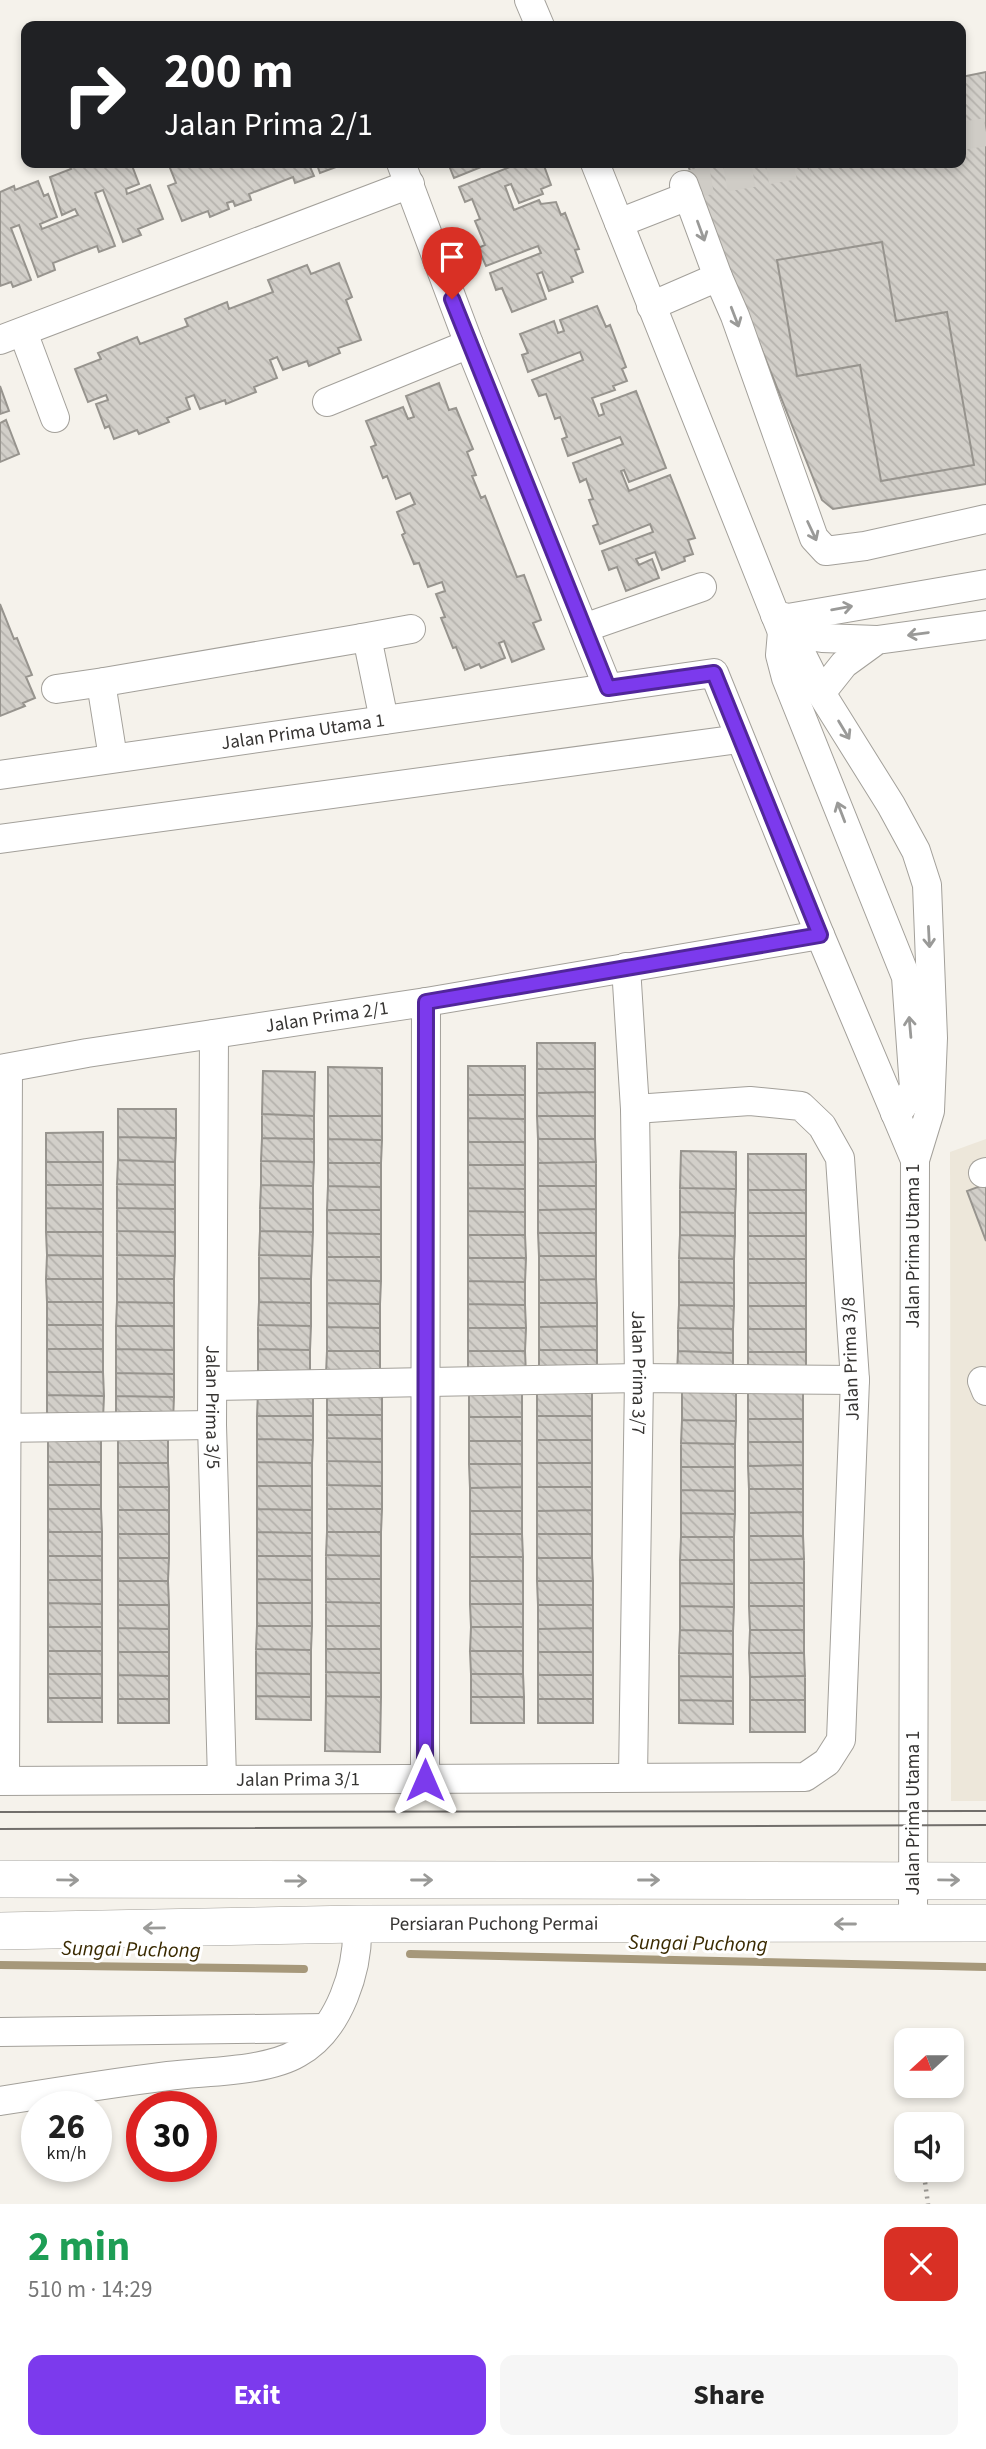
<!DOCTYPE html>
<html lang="en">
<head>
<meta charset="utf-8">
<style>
  :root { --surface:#fff; --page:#f6f6f6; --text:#222; --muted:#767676; --accent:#7c3aed }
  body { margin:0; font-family:"Source Sans 3",sans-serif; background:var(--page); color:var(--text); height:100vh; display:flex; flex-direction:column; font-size:26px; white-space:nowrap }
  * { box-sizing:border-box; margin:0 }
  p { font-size:23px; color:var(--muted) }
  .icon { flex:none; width:38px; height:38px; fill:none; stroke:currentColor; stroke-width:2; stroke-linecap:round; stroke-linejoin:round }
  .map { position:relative; height:2204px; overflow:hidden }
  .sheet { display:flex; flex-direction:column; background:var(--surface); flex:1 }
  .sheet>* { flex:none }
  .guide { position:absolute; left:21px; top:21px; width:945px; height:147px; border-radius:14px; box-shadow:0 4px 10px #0003; background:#202124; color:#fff; overflow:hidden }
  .needle { width:46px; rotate:249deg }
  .fabs { position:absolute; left:894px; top:2028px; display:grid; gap:14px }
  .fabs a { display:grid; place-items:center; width:70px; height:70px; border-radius:14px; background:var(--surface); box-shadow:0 4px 10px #0003; font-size:35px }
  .speed { position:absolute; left:21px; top:2091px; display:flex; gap:14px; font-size:35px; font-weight:700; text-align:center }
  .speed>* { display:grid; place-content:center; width:91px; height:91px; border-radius:50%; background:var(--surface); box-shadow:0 4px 10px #0003; line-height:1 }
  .speed small { font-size:18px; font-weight:400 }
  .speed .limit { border:10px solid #d22; background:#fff; color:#111 }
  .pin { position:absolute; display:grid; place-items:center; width:60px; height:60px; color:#fff; margin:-72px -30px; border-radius:50% 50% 50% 0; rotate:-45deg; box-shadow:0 0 7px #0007 }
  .pin .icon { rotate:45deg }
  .me { position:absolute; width:77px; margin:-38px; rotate:0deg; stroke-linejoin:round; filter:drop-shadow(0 0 5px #0008) }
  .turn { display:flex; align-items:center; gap:24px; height:147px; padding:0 28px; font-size:32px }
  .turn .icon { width:91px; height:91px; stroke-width:2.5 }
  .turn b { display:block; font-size:49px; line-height:60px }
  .round { display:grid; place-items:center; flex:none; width:74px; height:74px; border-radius:14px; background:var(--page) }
  .summary { display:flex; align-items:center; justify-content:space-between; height:119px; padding:0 28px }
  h1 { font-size:42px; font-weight:700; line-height:52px; color:#1e9e55 }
  .button { display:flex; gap:14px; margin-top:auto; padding:14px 28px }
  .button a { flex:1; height:80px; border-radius:14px; background:var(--accent); color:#fff; font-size:28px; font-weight:700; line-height:80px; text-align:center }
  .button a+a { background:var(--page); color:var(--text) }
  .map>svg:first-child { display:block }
  .built { fill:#ede7da }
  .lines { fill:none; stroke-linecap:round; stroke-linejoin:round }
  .stream { stroke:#a6987a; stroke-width:8 }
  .building { fill:url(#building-back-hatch); stroke:#97948e; stroke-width:2 }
  .minor-tunnel { stroke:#cfccc6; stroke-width:28; stroke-dasharray:28 14; stroke-linecap:butt }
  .minor-casing { stroke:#a3a09a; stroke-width:30 }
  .major-casing { stroke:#a3a09a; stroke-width:38 }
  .path { stroke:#9b9893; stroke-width:4.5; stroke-dasharray:2 5; stroke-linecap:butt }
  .minor { stroke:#fff; stroke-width:28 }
  .major { stroke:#fff; stroke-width:37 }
  .tram { stroke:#716e6b; stroke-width:2 }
  .oneway { stroke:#9a9a98 }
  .route-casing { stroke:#51269a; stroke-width:18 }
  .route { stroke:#7c3aed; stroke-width:12 }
  .labels { text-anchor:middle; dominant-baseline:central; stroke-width:6; stroke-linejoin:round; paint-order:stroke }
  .street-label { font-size:19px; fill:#363432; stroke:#fff }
  .water-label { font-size:21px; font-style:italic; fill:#3a2a01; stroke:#fff }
</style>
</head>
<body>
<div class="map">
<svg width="986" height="2204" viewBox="0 0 986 2204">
  <defs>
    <pattern id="building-back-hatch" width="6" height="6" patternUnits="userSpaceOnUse" patternTransform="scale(1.75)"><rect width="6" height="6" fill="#d2cfc9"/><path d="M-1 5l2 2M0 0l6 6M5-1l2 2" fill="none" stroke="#b5b2ad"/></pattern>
  </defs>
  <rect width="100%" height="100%" fill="#f5f2eb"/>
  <path class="built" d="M986,1139V1801H951L950,1152Z"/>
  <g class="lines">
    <path class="stream" d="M410,1954L986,1967
      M0,1965L304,1969"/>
  </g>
  <path class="building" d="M986,72V484L833,509L822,500L687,163H961V77Z
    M75,163H131L139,184L126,189L127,194L150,185L163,219L138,229L141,235L123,242L103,190L95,193L115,246L99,252L97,246L53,263L55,270L38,277L19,225L11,228L31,280L13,287L11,282L0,286V192L14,186L15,190L38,181L44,196L48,194L57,217L40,224L42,229L78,215L75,209L62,215L50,177L71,169L69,165Z
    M168,163H338L339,166L320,173L317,165L310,167L314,176L295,183L293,177L249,194L251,200L235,206L233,201L227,203L229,209L210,217L208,211L182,221L168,186L176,183Z
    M448,163H491L454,178Z
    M508,163H543L551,185L541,189L543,194L519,203L511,184L505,186L514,210L539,200L541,204L556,202L561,215L565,213L579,249L575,250L583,272L571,277L573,282L549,291L542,272L537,274L546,299L512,312L502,288L496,290L490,273L541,253L538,246L486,266L478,248L485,245L475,221L480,219L472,199L465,202L459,187L510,167Z
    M882,242L896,321L947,312L974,465L881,481L860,365L797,376L777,260Z
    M339,263L352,297L346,300L361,340L338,348L340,353L309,366L307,361L283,370L277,357L270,360L277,378L254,387L256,392L226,404L225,400L200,409L194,395L186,398L190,409L167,418L169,422L139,434L137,430L114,439L109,426L105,428L96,404L108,400L106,395L88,402L75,369L101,359L98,353L137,337L140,344L188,326L185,319L227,302L229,309L273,292L268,280L307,265L311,274Z
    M597,306L606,327L610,325L626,367L622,369L627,381L613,386L615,390L592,398L599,416L604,414L601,404L636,391L666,468L629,482L624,470L621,471L629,491L670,475L695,538L688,540L693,554L684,557L685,561L662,570L655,552L636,559L639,565L652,559L659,578L626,591L617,567L609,570L602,551L653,532L650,524L600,544L593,526L598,524L589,500L593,499L586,479L580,482L573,463L623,444L620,437L568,456L562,439L567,437L560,417L555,419L546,394L539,396L532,380L583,360L580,352L528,372L522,355L528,353L520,334L554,321L558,333L564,331L560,320Z
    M439,383L449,410L456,408L473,449L467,452L476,475L472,476L481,498L485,496L517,577L524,575L541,620L533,623L544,649L512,662L504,641L499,643L505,658L481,668L479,664L465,670L456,647L453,648L441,618L445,617L436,594L445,591L442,582L428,587L419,563L414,564L402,535L405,533L397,512L415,504L410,493L396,499L387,476L383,478L371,447L376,445L366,421L403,407L408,419L414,417L406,396Z
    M0,386L9,411L0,414Z
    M6,420L19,454L0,462V423Z
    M0,604L14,639L17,638L32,675L26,677L35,698L23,703L25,706L0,716Z
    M537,1043H595V1069H537Z
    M468,1066H525V1095H468Z
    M328,1067L382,1068V1116H328Z
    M537,1069H595V1092L537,1093Z
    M263,1071L315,1072L314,1116L262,1114Z
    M595,1092V1116H537V1093Z
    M468,1095H525V1119L468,1118Z
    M118,1109H176V1138L118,1137Z
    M262,1114L314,1116V1139L262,1138Z
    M328,1116H382V1140L328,1139Z
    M537,1116H595V1139H538Z
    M468,1118L525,1119V1142H468Z
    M103,1132V1162H46V1133Z
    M118,1137L176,1138L175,1162L118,1160Z
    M262,1138L314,1139V1162L261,1161Z
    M328,1139L382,1140L381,1163H328Z
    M538,1139H595L596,1162L538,1163Z
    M468,1142H525V1165H468Z
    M681,1151L736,1152V1189L680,1188Z
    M748,1154H806V1190H748Z
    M118,1160L175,1162V1185L117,1184Z
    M261,1161L314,1162L313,1186L261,1185Z
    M46,1162H103V1185H46Z
    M596,1162V1186H538V1163Z
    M328,1163H381V1187L328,1186Z
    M468,1165H525V1189L468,1188Z
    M117,1184L175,1185V1209L117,1208Z
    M986,1184V1241L967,1191Z
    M46,1185H103V1209L46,1208Z
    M261,1185L313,1186V1209L260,1208Z
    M328,1186L381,1187V1210H327Z
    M538,1186H596V1209L538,1210Z
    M468,1188L525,1189V1212L468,1211Z
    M680,1188L736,1189L735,1213L680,1212Z
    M748,1190H806V1213H748Z
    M46,1208L103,1209V1232H46Z
    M117,1208L175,1209V1232L117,1231Z
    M260,1208L313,1209V1232L260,1231Z
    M596,1209V1233H538V1210Z
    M327,1210H381V1234L327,1233Z
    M468,1211L525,1212V1235H468Z
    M680,1212L735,1213V1236L680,1235Z
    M748,1213H806V1236H748Z
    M117,1231L175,1232V1256L117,1255Z
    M260,1231L313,1232L312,1256L259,1255Z
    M46,1232H103V1256L47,1255Z
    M327,1233L381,1234V1257H327Z
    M538,1233H596V1256H539Z
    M468,1235H525L526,1258H468Z
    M680,1235L735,1236L734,1259L679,1258Z
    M748,1236H806V1259H748Z
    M47,1255L103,1256V1279H46Z
    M117,1255L175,1256L174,1279H117Z
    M259,1255L312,1256L311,1279L259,1278Z
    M539,1256H596V1279L539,1280Z
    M327,1257H381V1281L327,1280Z
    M468,1258H526L525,1282L468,1281Z
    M679,1258L734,1259V1283L679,1282Z
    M748,1259H806V1283H748Z
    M259,1278L311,1279V1303L259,1302Z
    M46,1279H103V1302H47Z
    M117,1279H174V1303L117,1302Z
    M596,1279L597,1303H539V1280Z
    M327,1280L381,1281L380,1304L327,1303Z
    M468,1281L525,1282V1305L468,1304Z
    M679,1282L734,1283V1306L679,1305Z
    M748,1283H806V1306H748Z
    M47,1302H103V1325H47Z
    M117,1302L174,1303V1326H116Z
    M259,1302L311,1303V1326L258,1325Z
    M327,1303L380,1304V1328L327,1327Z
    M539,1303H597V1326L539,1327Z
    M468,1304L525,1305L526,1328H468Z
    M679,1305L734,1306L733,1329L678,1328Z
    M748,1306H806V1329H748Z
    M47,1325H103V1349H47Z
    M258,1325L311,1326L310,1350L258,1349Z
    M116,1326H174V1350L116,1349Z
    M597,1326V1350H539V1327Z
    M327,1327L380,1328V1351H327Z
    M468,1328H526L525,1351H468Z
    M678,1328L733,1329V1353L678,1351Z
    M748,1329H806V1352H748Z
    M47,1349H103V1372H47Z
    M116,1349L174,1350V1374L116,1373Z
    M258,1349L310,1350V1373L258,1372Z
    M539,1350H597V1373H539Z
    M327,1351H380V1374H326Z
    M468,1351H525L526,1375L468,1374Z
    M678,1351L733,1353V1376L677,1374Z
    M748,1352H806V1376H748Z
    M47,1372H103L104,1396L47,1395Z
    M116,1373L174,1374V1397L116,1396Z
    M327,1391L382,1392V1415H327Z
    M682,1391L736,1392V1421L682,1420Z
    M258,1392H313V1416H257Z
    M537,1392L592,1393V1416H537Z
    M748,1392H803V1419H748Z
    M469,1394H522V1417H469Z
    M47,1395L104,1396L103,1419H47Z
    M116,1396L174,1397L173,1421L116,1420Z
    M327,1415H382V1439L327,1438Z
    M257,1416H313V1440L257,1439Z
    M537,1416H592V1440H537Z
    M469,1417H522V1441H469Z
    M748,1419H803V1442H748Z
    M682,1420L736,1421L735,1444L681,1443Z
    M48,1438H101V1462H48Z
    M327,1438L382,1439V1462L327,1461Z
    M118,1439L168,1440V1463H118Z
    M257,1439L313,1440L312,1463L257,1462Z
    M537,1440H592V1463H537Z
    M469,1441H522V1464H469Z
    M748,1442H803V1465L748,1466Z
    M681,1443L735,1444V1467H681Z
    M327,1461L382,1462V1486L327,1485Z
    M48,1462H101V1485H48Z
    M257,1462L312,1463V1486H257Z
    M118,1463H168L169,1487H118Z
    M537,1463H592V1487H537Z
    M469,1464H522V1487L470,1488Z
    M803,1465V1489H749L748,1466Z
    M681,1467H735V1491L681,1490Z
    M48,1485H101V1509H48Z
    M327,1485L382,1486V1509H327Z
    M257,1486H312V1510L257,1509Z
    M118,1487H169V1510H118Z
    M522,1487V1511H470V1488Z
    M537,1487H592V1510L537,1511Z
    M749,1489H803V1512L749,1513Z
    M681,1490L735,1491V1514L681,1513Z
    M48,1509H101L102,1532H48Z
    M257,1509L312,1510V1533L257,1532Z
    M327,1509H382L381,1532H327Z
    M118,1510H169V1534H118Z
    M592,1510V1534H537V1511Z
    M470,1511H522V1534H470Z
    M803,1512V1536H749V1513Z
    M681,1513L735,1514L734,1537H681Z
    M48,1532H102V1556H48Z
    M257,1532L312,1533V1556H257Z
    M327,1532H381V1556L326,1555Z
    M118,1534H169V1558H118Z
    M470,1534H522L523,1557H470Z
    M537,1534H592V1558H537Z
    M749,1536H803L804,1559L749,1560Z
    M681,1537H734V1560H680Z
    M326,1555L381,1556V1579H326Z
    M48,1556H102V1580H48Z
    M257,1556H312V1580L257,1579Z
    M470,1557H523V1581H470Z
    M118,1558H169L168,1581H118Z
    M537,1558H592L593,1581H537Z
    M804,1559V1583H749V1560Z
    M680,1560H734V1584L680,1583Z
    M257,1579L312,1580V1603H257Z
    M326,1579H381V1603L326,1602Z
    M48,1580H102V1604L48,1603Z
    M118,1581H168L169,1605H118Z
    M470,1581H523V1604H470Z
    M537,1581H593V1605H538Z
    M680,1583L734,1584V1607L680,1606Z
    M749,1583H804V1606H749Z
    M326,1602L381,1603V1626H326Z
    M48,1603L102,1604V1627H48Z
    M257,1603H312V1626H257Z
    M470,1604H523V1627H471Z
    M118,1605H169V1629L118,1628Z
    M538,1605H593V1628L538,1629Z
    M680,1606L734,1607L733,1631L680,1630Z
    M749,1606H804V1630H750Z
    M257,1626H312L311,1650L256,1649Z
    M326,1626H381V1649H326Z
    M48,1627H102V1651H48Z
    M471,1627H523V1651H470Z
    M118,1628L169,1629V1652H118Z
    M593,1628V1652H538V1629Z
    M680,1630L733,1631V1654L679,1653Z
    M750,1630H804V1653H749Z
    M256,1649L311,1650V1674L256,1673Z
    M326,1649H381V1673L326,1672Z
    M48,1651H102V1674H48Z
    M470,1651H523V1674H471Z
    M118,1652H169V1676L118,1675Z
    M538,1652H593V1675H538Z
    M679,1653L733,1654V1677L679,1676Z
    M749,1653H804L805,1676L750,1677Z
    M326,1672L381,1673V1697L326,1696Z
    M256,1673L311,1674V1697L256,1696Z
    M48,1674H102V1698H48Z
    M471,1674H523L524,1697H471Z
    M118,1675L169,1676V1699H118Z
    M538,1675H593V1699H538Z
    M679,1676L733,1677V1701L679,1700Z
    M805,1676V1700H750V1677Z
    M256,1696L311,1697V1720L256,1719Z
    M326,1696L381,1697L380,1752L325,1751Z
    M471,1697H524V1723H471Z
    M48,1698H102V1722H48Z
    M118,1699H169V1723H118Z
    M538,1699H593V1723H538Z
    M679,1700L733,1701V1724L679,1723Z
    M750,1700H805V1732H750Z"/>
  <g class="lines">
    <path class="minor-tunnel" d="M961,136L986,132
      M684,185L809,163"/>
    <defs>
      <g id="minor">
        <path d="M529,0L540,26"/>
        <path d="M401,163L469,344L608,688"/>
        <path d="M595,163L782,632L801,653L821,693L891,805L916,851L927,885L933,1038L930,1111L915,1160"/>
        <path d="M684,185L718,277"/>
        <path d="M619,223L688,196"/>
        <path d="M651,306L718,277L735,316L814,538L826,551L865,546L986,519"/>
        <path d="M23,332L55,418"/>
        <path d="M0,340L410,184"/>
        <path d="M327,402L469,344"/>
        <path d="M775,615L788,618L986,584"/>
        <path d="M584,628L702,587"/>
        <path d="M782,632L780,655L786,678L906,977L914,1088L902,1107L895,1113"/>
        <path d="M782,632L822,638L877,640"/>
        <path d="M362,638L411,629"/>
        <path d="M56,689L104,682"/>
        <path d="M821,693L844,664L877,640L986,625"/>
        <path d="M113,758L102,689L104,682L362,638L369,647L384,720"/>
        <path id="s1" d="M0,775L714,673L820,935L915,1160L913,1924"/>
        <path d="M0,839L739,739"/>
        <path id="s2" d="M626,967L635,1109L639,1378L633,1777"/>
        <path id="s3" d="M214,1034L212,1425L222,1779"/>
        <path id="s4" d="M0,1069L87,1053L426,1002L820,935"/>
        <path d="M983,1173L986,1172"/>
        <path d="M982,1381L986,1391"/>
        <path d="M213,1386L639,1378L855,1380"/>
        <path d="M0,1428L212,1425"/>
        <path d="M5,1780L8,1068"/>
        <path d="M425,1780L426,1002"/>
        <path id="s5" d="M0,1781L805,1777L827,1762L841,1740L855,1380L840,1158L822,1126L801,1106L750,1101L635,1109"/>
        <path d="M0,2032L326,2028"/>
        <path d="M0,2101C56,2092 112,2083 168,2076C206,2071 266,2072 298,2053C340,2030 359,1968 357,1924"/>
      </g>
      <g id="major">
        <path d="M0,1879L986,1881"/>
        <path id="s6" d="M0,1931L357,1924L986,1923"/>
      </g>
    </defs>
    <use href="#minor" class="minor-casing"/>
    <use href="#major" class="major-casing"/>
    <path class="path" d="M919,2170L925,2182L928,2204
      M898,2177L906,2162"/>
    <use href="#minor" class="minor"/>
    <use href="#major" class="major"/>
    <path class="tram" d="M0,1812L986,1811
      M0,1829L986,1825"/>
  </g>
  <defs><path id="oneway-shaft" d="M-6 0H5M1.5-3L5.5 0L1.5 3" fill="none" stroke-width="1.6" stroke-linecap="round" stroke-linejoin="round" transform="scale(1.75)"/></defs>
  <g class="oneway">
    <use href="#oneway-shaft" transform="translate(701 231) rotate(70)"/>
    <use href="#oneway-shaft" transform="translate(735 317) rotate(69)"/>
    <use href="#oneway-shaft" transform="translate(812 531) rotate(65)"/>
    <use href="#oneway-shaft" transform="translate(842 608) rotate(-10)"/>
    <use href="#oneway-shaft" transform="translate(918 634) rotate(172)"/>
    <use href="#oneway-shaft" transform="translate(844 730) rotate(59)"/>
    <use href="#oneway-shaft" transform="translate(841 812) rotate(-111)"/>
    <use href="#oneway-shaft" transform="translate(929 937) rotate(87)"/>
    <use href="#oneway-shaft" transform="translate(910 1027) rotate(-95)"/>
    <use href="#oneway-shaft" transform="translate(68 1880) rotate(1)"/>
    <use href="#oneway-shaft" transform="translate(422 1880)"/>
    <use href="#oneway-shaft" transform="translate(649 1880)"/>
    <use href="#oneway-shaft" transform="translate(949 1880) rotate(1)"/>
    <use href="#oneway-shaft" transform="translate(296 1881)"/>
    <use href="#oneway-shaft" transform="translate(845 1924) rotate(-180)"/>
    <use href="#oneway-shaft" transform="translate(154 1928) rotate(179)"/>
  </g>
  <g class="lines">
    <defs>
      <path id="route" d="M425,1780L426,1002L820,935L714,673L608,688L452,299"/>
    </defs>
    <use href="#route" class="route-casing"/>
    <use href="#route" class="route"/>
  </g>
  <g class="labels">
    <g class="street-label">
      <text stroke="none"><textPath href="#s1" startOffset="306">Jalan Prima Utama 1</textPath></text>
      <text stroke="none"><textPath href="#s4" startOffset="331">Jalan Prima 2/1</textPath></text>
      <text transform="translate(913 1246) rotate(-90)">Jalan Prima Utama 1</text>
      <text transform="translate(851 1359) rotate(-92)">Jalan Prima 3/8</text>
      <text stroke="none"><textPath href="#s2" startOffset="406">Jalan Prima 3/7</textPath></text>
      <text stroke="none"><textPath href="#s3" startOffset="373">Jalan Prima 3/5</textPath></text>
      <text stroke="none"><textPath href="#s5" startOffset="298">Jalan Prima 3/1</textPath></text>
      <text transform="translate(913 1813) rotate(-90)">Jalan Prima Utama 1</text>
      <text stroke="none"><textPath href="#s6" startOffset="494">Persiaran Puchong Permai</textPath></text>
    </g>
    <g class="water-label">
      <text transform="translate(698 1943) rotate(1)">Sungai Puchong</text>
      <text transform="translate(131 1949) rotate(1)">Sungai Puchong</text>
    </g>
  </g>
</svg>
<div class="fabs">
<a><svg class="needle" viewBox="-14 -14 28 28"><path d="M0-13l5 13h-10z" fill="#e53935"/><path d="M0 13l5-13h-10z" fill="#767676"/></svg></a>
<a><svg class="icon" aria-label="sound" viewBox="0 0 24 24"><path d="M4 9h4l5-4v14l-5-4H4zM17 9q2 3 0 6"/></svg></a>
</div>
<div class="speed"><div>26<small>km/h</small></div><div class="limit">30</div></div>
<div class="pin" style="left:452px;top:299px;background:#d93025"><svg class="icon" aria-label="arrive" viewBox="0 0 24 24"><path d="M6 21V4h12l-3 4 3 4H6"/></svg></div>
<svg class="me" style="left:425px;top:1780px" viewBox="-20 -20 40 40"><path d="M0-17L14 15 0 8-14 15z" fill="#7c3aed" stroke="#fff" stroke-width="4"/></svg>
<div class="guide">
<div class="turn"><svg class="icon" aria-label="right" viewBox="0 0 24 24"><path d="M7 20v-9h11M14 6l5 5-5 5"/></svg><div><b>200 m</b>Jalan Prima 2/1</div></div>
</div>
</div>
<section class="sheet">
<div class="summary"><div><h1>2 min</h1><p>510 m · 14:29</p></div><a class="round" style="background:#d93025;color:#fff"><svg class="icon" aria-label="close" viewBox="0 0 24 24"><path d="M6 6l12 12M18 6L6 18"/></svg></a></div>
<div class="button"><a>Exit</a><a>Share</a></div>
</section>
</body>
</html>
